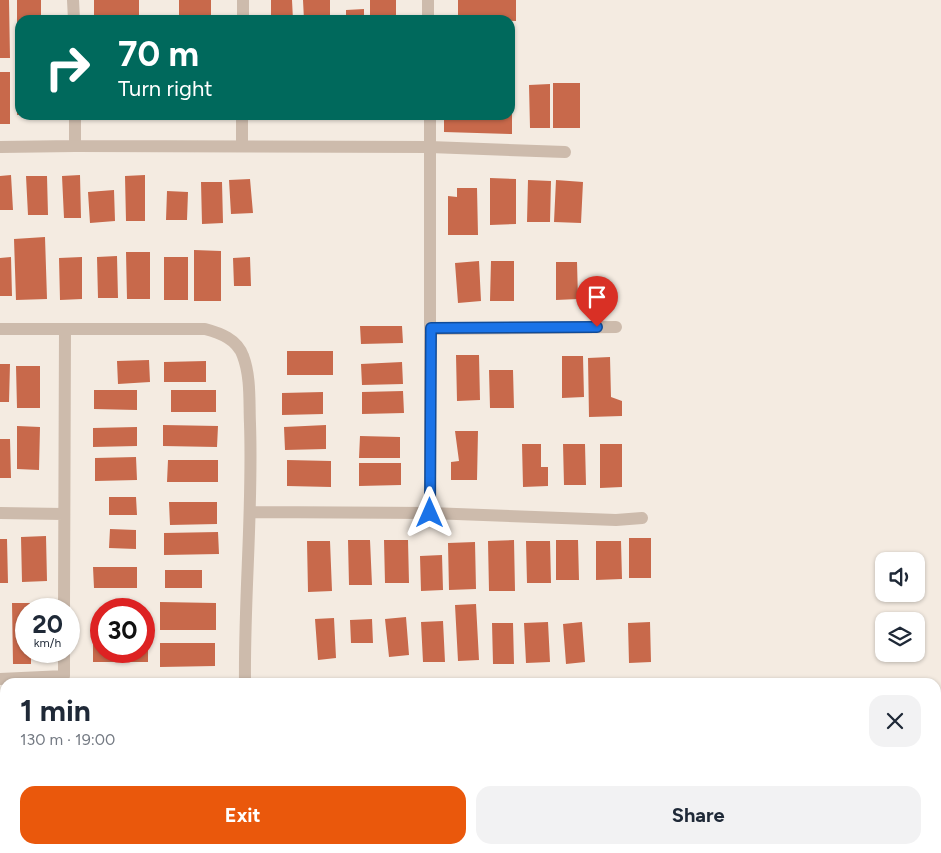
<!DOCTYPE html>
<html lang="en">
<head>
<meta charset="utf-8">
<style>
  :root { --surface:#fff; --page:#f2f2f3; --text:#1f2937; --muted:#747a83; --accent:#ea580c }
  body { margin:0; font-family:Figtree,sans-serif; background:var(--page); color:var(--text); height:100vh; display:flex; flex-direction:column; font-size:19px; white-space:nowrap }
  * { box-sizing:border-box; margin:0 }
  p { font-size:16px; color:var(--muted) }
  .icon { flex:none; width:28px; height:28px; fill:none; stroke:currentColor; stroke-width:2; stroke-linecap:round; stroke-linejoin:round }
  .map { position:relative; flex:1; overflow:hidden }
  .drawer { position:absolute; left:0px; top:678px; width:941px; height:176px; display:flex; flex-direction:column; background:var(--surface); border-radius:15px 15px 0 0; box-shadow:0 1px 4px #0004 }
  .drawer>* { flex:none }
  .top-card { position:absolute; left:15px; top:15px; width:500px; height:105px; border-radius:15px; box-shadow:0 1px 4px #0004; background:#00695c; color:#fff; overflow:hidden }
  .tools { position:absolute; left:875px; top:552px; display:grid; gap:10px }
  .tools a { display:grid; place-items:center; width:50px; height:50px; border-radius:10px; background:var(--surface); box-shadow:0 1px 4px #0004; font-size:25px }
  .speed { position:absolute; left:15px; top:598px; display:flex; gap:10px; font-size:25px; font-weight:700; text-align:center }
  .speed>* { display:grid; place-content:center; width:65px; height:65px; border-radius:50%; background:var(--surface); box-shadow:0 1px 4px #0004; line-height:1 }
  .speed small { font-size:12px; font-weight:400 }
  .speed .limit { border:8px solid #d22; background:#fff; color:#111 }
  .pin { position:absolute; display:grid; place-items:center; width:42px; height:42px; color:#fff; margin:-51px -21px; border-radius:50% 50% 50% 0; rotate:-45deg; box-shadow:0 0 5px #0007 }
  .pin .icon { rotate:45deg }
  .me { position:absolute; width:55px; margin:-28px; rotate:0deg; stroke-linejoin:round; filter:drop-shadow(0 0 4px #0008) }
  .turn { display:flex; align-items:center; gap:18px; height:105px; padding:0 20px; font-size:22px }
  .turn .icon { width:65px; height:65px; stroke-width:2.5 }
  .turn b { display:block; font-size:35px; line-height:42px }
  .round { display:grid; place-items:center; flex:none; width:52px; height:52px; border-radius:15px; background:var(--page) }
  .head { display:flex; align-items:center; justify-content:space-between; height:85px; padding:0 20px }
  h1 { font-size:30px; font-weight:700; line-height:38px }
  .primary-button { display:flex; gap:10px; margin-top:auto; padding:10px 20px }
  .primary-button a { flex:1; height:58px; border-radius:15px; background:var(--accent); color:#fff; font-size:20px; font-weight:700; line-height:58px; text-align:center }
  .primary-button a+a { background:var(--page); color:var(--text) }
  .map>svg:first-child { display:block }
  .building { fill:#c8694b }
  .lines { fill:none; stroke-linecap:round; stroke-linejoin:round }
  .path { stroke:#b9a596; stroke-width:3; stroke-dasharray:2.5 2.5; stroke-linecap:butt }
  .minor { stroke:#cdbbac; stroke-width:12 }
  .route-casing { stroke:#114b97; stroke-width:12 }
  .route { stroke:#1a73e8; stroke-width:9 }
</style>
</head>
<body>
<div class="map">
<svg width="941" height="853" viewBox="0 0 941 853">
  <rect width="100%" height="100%" fill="#f4ebe1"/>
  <path class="building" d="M0,0H9L10,58H0Z
    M17,0H41V20H20V45H17Z
    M94,0H139V16H94Z
    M179,0H211V16H179Z
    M271,0H292L293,20H271Z
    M303,0H330V20H304Z
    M370,0H396V20H370Z
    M458,0H516V21L458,20Z
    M364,9V20H346V10Z
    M510,27H512V59H510Z
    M0,72H10V124H0Z
    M18,72H20V115H17Z
    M553,83H580V128H553Z
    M550,84V128H530L529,85Z
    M510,102H512V134L444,132V115H510Z
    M90,115H118V119H90Z
    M268,115H295V117H268Z
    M307,115H329V118H307Z
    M344,115H364V118H344Z
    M372,115H395V119L372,118Z
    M11,175L13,210H0V176Z
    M80,175L81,218H64L62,176Z
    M145,175V221H126L125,176Z
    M26,176H47L48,215H28Z
    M490,178L516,179V224L490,225Z
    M250,179L253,213L231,214L229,180Z
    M528,180L551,181L550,222H527Z
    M556,180L583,182L581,223L554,222Z
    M201,182H222L223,223L202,224Z
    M457,188H477L478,235H448V196L457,197Z
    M114,190L115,221L90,223L88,192Z
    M167,191L188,192L187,220H166Z
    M45,237L47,299L16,300L14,239Z
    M194,250L221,251V301H194Z
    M126,252H150V299H127Z
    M117,256L118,298H98L97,257Z
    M11,257L12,296H0V258Z
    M82,257V299L60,300L59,258Z
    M164,257H188V300H164Z
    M250,257L251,286H234L233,258Z
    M479,261L481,301L458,303L455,263Z
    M491,261H514V301H490Z
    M556,262H577L578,299L556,300Z
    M360,326H402L403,343L361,344Z
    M287,351H333V375H287Z
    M456,355H479L480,400L457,401Z
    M562,356H583L584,397L562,398Z
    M610,357L611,397L622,401V416L589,417L588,358Z
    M149,360L150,382L118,384L117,361Z
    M206,361V382H164V362Z
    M402,362L403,384L362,385L361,364Z
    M0,364H10L9,402H0Z
    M16,366H40V408H17Z
    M489,370H513L514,408H490Z
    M94,390H137V410L94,409Z
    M171,390H216V412H171Z
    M403,391L404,413L362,414V392Z
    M323,392V414L282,415V393Z
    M163,425L218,426L217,447L163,446Z
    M326,425V449L285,450L284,427Z
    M17,426L40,427L39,470L17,469Z
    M137,427V446L93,447V428Z
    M455,431H478L477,480H451V462L459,461Z
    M360,436L400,437V458H359Z
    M0,439H10L11,478H0Z
    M522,444H541V467H548V486L523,487Z
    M563,444H585L586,485H564Z
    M600,444H622V487L600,488Z
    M136,457L137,480L95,481V458Z
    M168,460H218V482H167Z
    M287,460L331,461V487L287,486Z
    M359,463H401V485L359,486Z
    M109,497H136L137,515H109Z
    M169,502H217V524L170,525Z
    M110,529L136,530V549L109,548Z
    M218,532L219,554L164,555V533Z
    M46,536L47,581L22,582L21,537Z
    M629,538H651V578H629Z
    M0,539H7L8,583H0Z
    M348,540H370L372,585H349Z
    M384,540H408L409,583H385Z
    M514,540L515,591H489L488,541Z
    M556,540H578L579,580H556Z
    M307,541H330L332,591L308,592Z
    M526,541H550L551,583H527Z
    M596,541H621L622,579L596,580Z
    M475,542L476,589L449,590L448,543Z
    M442,555L443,590L421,591L420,556Z
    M93,567H137V588H94Z
    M165,570H202V588H165Z
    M160,602L216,603V630H160Z
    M12,603H30V609H26V651H41V655L31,656V664H13Z
    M476,604L479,660L458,661L455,605Z
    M406,617L409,655L389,657L385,619Z
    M334,618L336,658L318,660L315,619Z
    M372,619L373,643H351L350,620Z
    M443,621L445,662H423L421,622Z
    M548,622L550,662L526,663L524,623Z
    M582,622L585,662L566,664L563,624Z
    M650,622L651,662L629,663L628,623Z
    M492,623H513L514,664H493Z
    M93,640H101V651H144V640H148V662H93Z
    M160,643H215V666L160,667Z
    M91,849H135V853H91Z
    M169,849H216V853H169Z
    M317,849V853H273V851Z
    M357,849L384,850V853H357Z
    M453,851H494V853H453Z"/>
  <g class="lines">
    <path class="path" d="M936,688H941"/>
    <path class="minor" d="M73,0L74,20
      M428,0V20
      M243,20V0
      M75,115V146
      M242,146V115
      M0,147L75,146L430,147V115
      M0,329H205C220,333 237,339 243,356C251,377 249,402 250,424C253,510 244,596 245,682
      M431,329L616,327
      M250,512L430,513L616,520L642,518
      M0,513L63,514
      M430,513V147L565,152
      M64,609L65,329
      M0,679L64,676V651
      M0,786L5,793
      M34,849L36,853
      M426,849V853
      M604,849V853
      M245,853V849"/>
  </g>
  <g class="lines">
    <defs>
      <path id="route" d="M430,513L431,328L597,327"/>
    </defs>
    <use href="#route" class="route-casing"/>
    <use href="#route" class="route"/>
  </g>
</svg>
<div class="tools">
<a><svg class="icon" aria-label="sound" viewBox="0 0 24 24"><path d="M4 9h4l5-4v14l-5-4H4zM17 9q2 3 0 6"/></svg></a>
<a><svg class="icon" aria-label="layers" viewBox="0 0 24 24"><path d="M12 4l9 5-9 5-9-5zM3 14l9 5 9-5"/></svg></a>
</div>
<div class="speed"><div>20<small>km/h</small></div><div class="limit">30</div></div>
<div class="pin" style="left:597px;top:327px;background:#d93025"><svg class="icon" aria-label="arrive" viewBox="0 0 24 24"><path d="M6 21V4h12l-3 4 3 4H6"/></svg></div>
<svg class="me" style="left:430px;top:513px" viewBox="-20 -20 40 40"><path d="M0-17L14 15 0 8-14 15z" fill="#1a73e8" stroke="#fff" stroke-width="4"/></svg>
<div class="top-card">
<div class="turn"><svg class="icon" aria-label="right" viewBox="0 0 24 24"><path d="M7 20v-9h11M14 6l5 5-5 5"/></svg><div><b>70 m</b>Turn right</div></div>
</div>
<section class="drawer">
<div class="head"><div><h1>1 min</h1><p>130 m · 19:00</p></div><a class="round"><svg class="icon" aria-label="close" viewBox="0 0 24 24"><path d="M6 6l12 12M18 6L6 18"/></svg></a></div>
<div class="primary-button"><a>Exit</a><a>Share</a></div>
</section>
</div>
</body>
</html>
